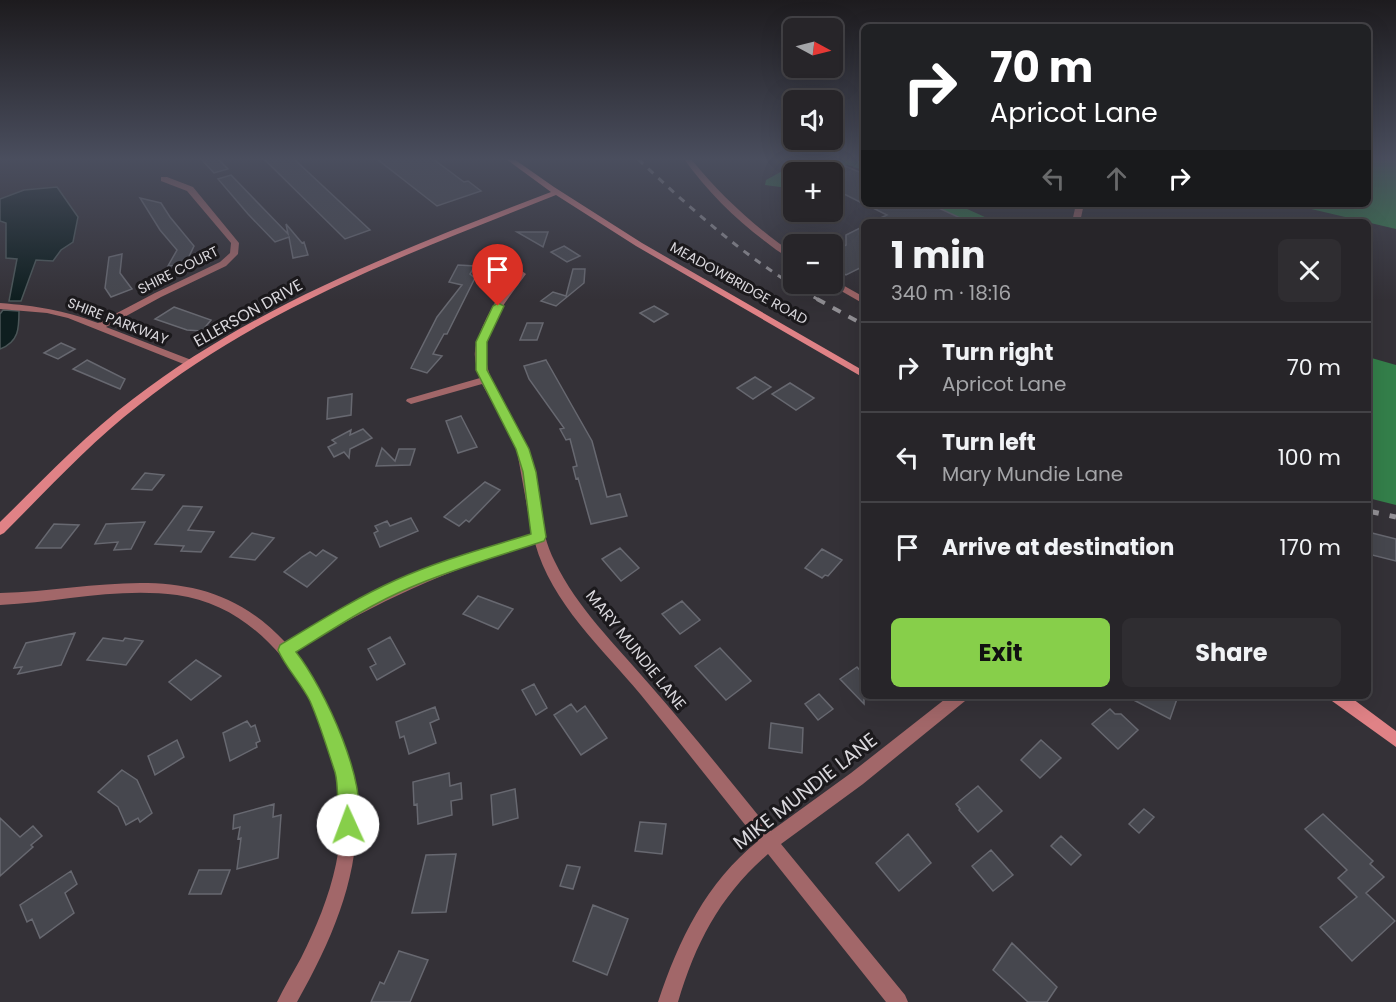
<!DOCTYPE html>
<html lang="en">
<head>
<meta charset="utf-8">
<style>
  :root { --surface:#272529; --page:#2f2d31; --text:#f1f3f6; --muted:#a4a5a8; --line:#434246; --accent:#87cf4a }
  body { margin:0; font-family:Poppins,sans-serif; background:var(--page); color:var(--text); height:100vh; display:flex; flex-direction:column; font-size:22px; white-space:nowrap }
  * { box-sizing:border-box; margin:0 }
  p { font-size:20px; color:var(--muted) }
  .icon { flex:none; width:33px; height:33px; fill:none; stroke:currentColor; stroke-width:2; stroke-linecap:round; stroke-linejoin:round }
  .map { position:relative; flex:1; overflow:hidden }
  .sheet { position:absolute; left:861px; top:219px; width:510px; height:480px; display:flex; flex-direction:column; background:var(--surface); border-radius:9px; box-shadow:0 6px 24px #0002,0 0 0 2px var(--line) }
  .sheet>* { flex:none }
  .banner { position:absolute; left:861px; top:24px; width:510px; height:183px; border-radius:9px; box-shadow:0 6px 24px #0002,0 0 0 2px var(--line); background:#202124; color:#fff; overflow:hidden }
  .needle { width:39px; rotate:97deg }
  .tools { position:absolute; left:783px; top:18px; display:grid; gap:12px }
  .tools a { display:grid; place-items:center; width:60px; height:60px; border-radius:9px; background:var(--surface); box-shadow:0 6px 24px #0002,0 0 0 2px var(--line); font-size:30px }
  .pin { position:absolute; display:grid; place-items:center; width:51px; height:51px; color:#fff; margin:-62px -26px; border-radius:50% 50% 50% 0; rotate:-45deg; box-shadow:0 0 6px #0007 }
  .pin .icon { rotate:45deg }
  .me { position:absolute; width:66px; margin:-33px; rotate:358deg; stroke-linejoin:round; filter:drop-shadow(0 0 4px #0008) }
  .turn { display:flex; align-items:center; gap:21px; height:126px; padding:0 30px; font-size:27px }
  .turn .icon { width:78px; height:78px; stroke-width:2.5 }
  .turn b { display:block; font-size:42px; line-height:51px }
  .lanes { display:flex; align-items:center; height:57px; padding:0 30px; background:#0003; justify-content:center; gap:30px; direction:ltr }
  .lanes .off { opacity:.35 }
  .round { display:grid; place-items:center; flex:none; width:63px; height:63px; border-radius:9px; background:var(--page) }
  .summary { display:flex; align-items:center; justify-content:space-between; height:102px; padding:0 30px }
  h1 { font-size:36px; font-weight:700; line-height:45px }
  .primary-button { display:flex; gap:12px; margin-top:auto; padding:12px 30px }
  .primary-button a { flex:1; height:69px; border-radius:9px; background:var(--accent); color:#111; font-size:24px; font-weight:700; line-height:69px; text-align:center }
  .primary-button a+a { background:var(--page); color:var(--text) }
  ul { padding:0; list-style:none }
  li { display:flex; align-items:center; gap:18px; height:90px; padding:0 30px; border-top:2px solid var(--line) }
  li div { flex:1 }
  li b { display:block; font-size:22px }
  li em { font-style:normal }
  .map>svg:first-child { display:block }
  .forest { fill:#347f4a }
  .water { fill:#0e1e1f; stroke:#4b5658; stroke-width:1.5 }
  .building { fill:#46474e; stroke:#676870; stroke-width:1.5 }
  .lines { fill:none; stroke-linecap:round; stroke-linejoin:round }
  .street { fill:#a26769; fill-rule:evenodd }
  .secondary { fill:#e08286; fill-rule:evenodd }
  .rail-far2 { stroke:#939196; stroke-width:3; stroke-dasharray:7 7; stroke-linecap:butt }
  .rail-far1 { stroke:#939196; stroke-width:4; stroke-dasharray:9 9; stroke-linecap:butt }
  .rail { stroke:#939196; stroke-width:5; stroke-dasharray:11 11; stroke-linecap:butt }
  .route { fill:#87cf4a; stroke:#588730; stroke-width:1.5 }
  .labels { text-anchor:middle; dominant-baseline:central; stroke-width:6; stroke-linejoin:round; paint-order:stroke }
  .far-street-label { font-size:14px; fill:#d9d7dc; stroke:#1b191c }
  .street-label { font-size:16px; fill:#d9d7dc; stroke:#1b191c }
  .near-street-label { font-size:20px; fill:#d9d7dc; stroke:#1b191c }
</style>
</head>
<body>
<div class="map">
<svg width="1396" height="1002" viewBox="0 0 1396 1002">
  <rect width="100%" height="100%" fill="#343137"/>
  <path class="forest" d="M804,159H864V171C843,161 843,165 823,172C814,174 803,172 794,172L793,185L788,188L765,185L766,180Z
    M1368,159H1396V229L1290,204H1368Z
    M931,204H956L996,222H968Z
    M1368,357L1396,365V505L1368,498Z"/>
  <path class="water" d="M57,187L78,217L73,242L61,250L53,261L36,260L21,301H9L17,259L6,258V223L0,221V199L24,190Z
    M3,310L19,311C19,328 19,342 0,349V314Z"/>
  <path class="building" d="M201,159H218L228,169L214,173Z
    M264,159H294L370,230L345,239Z
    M377,159H433L464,182L468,181L481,191L437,206Z
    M845,166L864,174V204L832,188V171Z
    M231,175L288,234L286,224L302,243L304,242L308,255L293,258L289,237L275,242L248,214L218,179Z
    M140,198L161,203L170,217L194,246L185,265L168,266L177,250L160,230Z
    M865,204H930L969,222H872L887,215Z
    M864,226V266L846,275L832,267V252L846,245V235Z
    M517,232H548L543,247Z
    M564,246L580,256L567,262L551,252Z
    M122,254L120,273L132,289L111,297L105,288L109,257Z
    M458,265L475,266L470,274L475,278L447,334H444L433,354L442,356L427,373L411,368L437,317L462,285L449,282Z
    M573,269H585L584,283L556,306L541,301L553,292L566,296Z
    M654,306L668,314L654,322L640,313Z
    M174,307L211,320L202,331L187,330L155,319Z
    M527,323H543L537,340H520Z
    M61,343L75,349L58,359L44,353Z
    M87,360L125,379L120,389L73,369Z
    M546,360L592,441L607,497L620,494L627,516L591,524L578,478L576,479L573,467L577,466L570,439L566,440L560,429L564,428L529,379L524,366Z
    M755,377L771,387L753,399L737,388Z
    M790,383L814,398L796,410L772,394Z
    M352,394L351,415L327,419L328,398Z
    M461,416L477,447L458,453L446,421Z
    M363,429L372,438L350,449L349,458L344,452L334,457L328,447L336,443L332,440L351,430L350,435Z
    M382,448L395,461L399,449H415L410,465L376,466Z
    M145,473L164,475L152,490L132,489Z
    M485,482L500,490L469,522L466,520L459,526L444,517Z
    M183,506L202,507L188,530L214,532L201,552L181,551L184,546L155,544Z
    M411,518L418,531L380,547L374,533L378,531L375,526L387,521L390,526Z
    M145,522L131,549L114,550L118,542L95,544L106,524Z
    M54,524L79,525L61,548H36Z
    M1368,532L1396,539V561L1368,554Z
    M252,533L274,538L255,560L230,557Z
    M620,548L639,568L621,581L602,559Z
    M822,549L842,560L828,576L825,575L822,578L805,568Z
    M323,550L337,558L307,587L284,572L302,557L310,552L316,556Z
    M478,596L513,609L498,629L463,614Z
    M682,601L700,620L680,634L662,614Z
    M75,633L61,665L18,674L22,667L14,668L26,643Z
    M390,637L405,664L377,680L370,667L376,664L368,649Z
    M103,638L123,641L125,638L143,641L126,665L87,660Z
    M720,648L751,681L726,700L695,666Z
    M196,660L221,676L191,700L169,682Z
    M857,667L864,675V704L840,679Z
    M534,684L547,708L536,715L522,690Z
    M819,694L833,709L818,720L805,704Z
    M1126,696H1178L1170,719Z
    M571,704L577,712L585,706L607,738L581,755L554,715Z
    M435,707L439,719L430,723L436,743L409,754L404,736L400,738L396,722Z
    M1110,709L1115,714H1121L1138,730L1118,749L1092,724Z
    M247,721L251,727L255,725L260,741L256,743L257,747L230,761L223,733Z
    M771,723L803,728L802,753L769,748Z
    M177,740L184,757L155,775L148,756Z
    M1041,740L1061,758L1040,778L1021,760Z
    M122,770L137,780L152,813L140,822L138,818L126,825L118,807L98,792Z
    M449,773L450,786L461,783L462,799L451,801L452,815L418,824L417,804L414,805L413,782Z
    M978,786L1002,811L978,832L959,810L960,809L956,804Z
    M515,789L518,818L493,825L491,795Z
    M274,804L273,817L281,815L278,858L237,869L241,838L238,839L240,827L233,829L234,815Z
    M1144,809L1154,817L1139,833L1129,824Z
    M1323,814L1373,861L1370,864L1384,877L1366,893L1395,921L1352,961L1320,927L1357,897L1338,878L1347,870L1305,829Z
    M0,818L20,837L33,826L42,836L31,845L33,847L0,876Z
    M640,822L666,824L662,854L635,851Z
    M908,834L931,863L899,891L876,863Z
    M1061,836L1081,855L1071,865L1051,846Z
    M991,850L1013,875L993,891L972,866Z
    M456,854L446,912L412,913L426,855Z
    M567,865L580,867L573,889L560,886Z
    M199,870H230L221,894H189Z
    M71,871L77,884L65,893L74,913L40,938L32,919L27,922L20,905Z
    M593,905L628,919L607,975L573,961Z
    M1012,943L1057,987L1047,1002H1028L993,970Z
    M399,951L428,960L410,1002H371L380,982L384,984Z"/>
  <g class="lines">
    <path class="street" d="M684,159H691C721,196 755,227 794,254V260C784,256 775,249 766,242C735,219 707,191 684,159Z
      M161,177H167L193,187L239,243L238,254L226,266L161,297L106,327L194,361V365H186L68,318L47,313L0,309V303C37,306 63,310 98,323L155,293L220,262L230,253L231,243L187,191L161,181Z
      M1076,204H1084L1080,222H1072Z
      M522,271L526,274C493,319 469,344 501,400C511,417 523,433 529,452C541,488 537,528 555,562C577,608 616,645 649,684C691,732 731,782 771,831L851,773L949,696H967L965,701L863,784L781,844L905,995L908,1002H886L768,854C720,896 696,942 678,1002H658C679,939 706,883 758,841C719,792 680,743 641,695C603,649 551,603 535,543C449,569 370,604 295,652C311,670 322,693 332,715C381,819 350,908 297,1002H277C284,987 293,973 301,958C316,928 329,897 336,864C358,760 293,611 177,595C118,587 59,602 0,605V593C105,590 203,553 286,643C364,595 445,560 532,534L517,451L509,432L482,384L411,404L406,401L407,399L480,378C477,369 474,360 475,351C477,331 504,280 522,271Z
      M832,279L864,297V304L829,284H832Z"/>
    <path class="secondary" d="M506,159H514L554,187L642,243L864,371V378L636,246L556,195C412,252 262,307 139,405C90,443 48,489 4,533L0,535V522C43,480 85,435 133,399C258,303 406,248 551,192Z
      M1330,696H1349L1396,731V747L1332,701Z"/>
    <path class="rail-far2" d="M638,159C694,212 751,263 819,300"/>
    <path class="rail-far1" d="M817,299L864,325"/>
    <path class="rail" d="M1368,511L1396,517"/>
  </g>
  <linearGradient id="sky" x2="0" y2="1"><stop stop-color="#1d1b1e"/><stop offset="0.53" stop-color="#4a4e5e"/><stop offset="1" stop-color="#4a4e5e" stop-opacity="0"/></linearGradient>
  <rect width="1396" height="300" fill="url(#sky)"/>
  <path class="route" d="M498,303L504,306L487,342V370L529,449L536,472L546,537L544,541C499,556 452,569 409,588C369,605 333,629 296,652C323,686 373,789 355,832L348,834L342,832C335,815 340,790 335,772C327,748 320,724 310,701C301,683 286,668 278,650L280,645C318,622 356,598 396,580C440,560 486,548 531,534L523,472L516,449L476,370V342L493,306Z"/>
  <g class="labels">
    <g class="far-street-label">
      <text transform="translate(178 270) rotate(-27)">SHIRE COURT</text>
      <text transform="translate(739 283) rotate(29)">MEADOWBRIDGE ROAD</text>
      <text transform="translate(118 321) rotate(21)">SHIRE PARKWAY</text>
    </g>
    <g class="street-label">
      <text transform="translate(248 313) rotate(-29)">ELLERSON DRIVE</text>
      <text transform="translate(636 650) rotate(51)">MARY MUNDIE LANE</text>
    </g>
    <g class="near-street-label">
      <text transform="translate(805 791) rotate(-38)">MIKE MUNDIE LANE</text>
    </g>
  </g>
</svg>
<div class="tools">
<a><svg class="needle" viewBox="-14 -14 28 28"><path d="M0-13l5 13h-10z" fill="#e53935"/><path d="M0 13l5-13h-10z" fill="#a4a5a8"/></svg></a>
<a><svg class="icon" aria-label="sound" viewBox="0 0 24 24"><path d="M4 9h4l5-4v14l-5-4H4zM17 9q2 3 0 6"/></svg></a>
<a>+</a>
<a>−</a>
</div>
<div class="pin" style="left:498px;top:306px;background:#d93025"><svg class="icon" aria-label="arrive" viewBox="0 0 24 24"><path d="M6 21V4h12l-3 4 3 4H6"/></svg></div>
<svg class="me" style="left:348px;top:825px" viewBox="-20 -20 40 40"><circle r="19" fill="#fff"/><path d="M0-13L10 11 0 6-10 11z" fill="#87cf4a"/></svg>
<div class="banner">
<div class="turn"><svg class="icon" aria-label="right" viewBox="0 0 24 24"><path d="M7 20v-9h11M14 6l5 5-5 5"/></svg><div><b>70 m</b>Apricot Lane</div></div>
<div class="lanes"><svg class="icon off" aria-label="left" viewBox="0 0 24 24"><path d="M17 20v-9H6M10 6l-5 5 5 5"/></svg><svg class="icon off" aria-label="ahead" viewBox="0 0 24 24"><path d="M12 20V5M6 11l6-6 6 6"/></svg><svg class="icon" aria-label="right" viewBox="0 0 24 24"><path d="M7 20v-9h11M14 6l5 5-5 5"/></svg></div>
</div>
<section class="sheet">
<div class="summary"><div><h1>1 min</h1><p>340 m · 18:16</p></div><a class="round"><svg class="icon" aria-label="close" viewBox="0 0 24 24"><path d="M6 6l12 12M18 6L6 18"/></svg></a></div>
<ul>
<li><svg class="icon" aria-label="right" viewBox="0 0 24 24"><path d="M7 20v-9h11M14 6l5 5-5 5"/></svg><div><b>Turn right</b><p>Apricot Lane</p></div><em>70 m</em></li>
<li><svg class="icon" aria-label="left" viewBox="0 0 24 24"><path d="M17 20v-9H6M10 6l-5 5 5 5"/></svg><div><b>Turn left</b><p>Mary Mundie Lane</p></div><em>100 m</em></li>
<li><svg class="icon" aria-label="arrive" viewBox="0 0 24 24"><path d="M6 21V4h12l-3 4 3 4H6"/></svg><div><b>Arrive at destination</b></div><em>170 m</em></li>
</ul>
<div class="primary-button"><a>Exit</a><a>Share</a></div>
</section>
</div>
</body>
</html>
